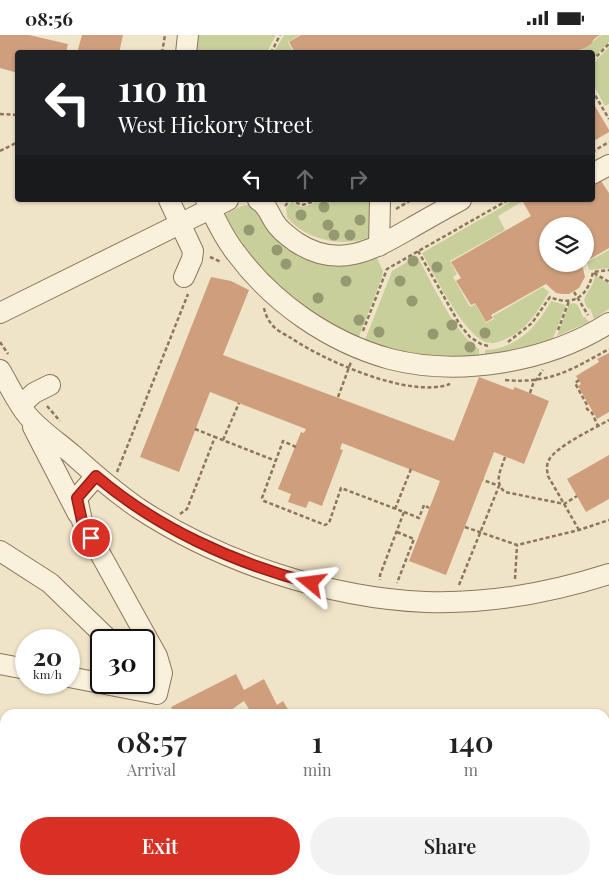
<!DOCTYPE html>
<html lang="en">
<head>
<meta charset="utf-8">
<style>
  :root { --surface:#fff; --page:#f2f2f2; --text:#222; --muted:#767676; --accent:#d93025 }
  body { margin:0; font-family:"Playfair Display",serif; background:var(--page); color:var(--text); height:100vh; display:flex; flex-direction:column; font-size:19px; white-space:nowrap }
  * { box-sizing:border-box; margin:0 }
  p { font-size:16px; color:var(--muted) }
  .icon { flex:none; width:28px; height:28px; fill:none; stroke:currentColor; stroke-width:2; stroke-linecap:round; stroke-linejoin:round }
  .map { position:relative; flex:1; overflow:hidden }
  .panel { position:absolute; left:0px; top:674px; width:610px; height:176px; display:flex; flex-direction:column; background:var(--surface); border-radius:15px 15px 0 0; box-shadow:0 1px 4px #0004 }
  .panel>* { flex:none }
  .hud { position:absolute; left:15px; top:15px; width:580px; height:152px; border-radius:5px; box-shadow:0 1px 4px #0004; background:#202124; color:#fff; overflow:hidden }
  .tools { position:absolute; left:539px; top:182px; display:grid; gap:10px }
  .tools a { display:grid; place-items:center; width:55px; height:55px; border-radius:50%; background:var(--surface); box-shadow:0 1px 4px #0004; font-size:25px }
  .speed { position:absolute; left:15px; top:594px; display:flex; gap:10px; font-size:25px; font-weight:700; text-align:center }
  .speed>* { display:grid; place-content:center; width:65px; height:65px; border-radius:50%; background:var(--surface); box-shadow:0 1px 4px #0004; line-height:1 }
  .speed small { font-size:12px; font-weight:400 }
  .speed .limit { border:2px solid #111; border-radius:8px; background:#fff; color:#111 }
  .pin { position:absolute; display:grid; place-items:center; width:42px; height:42px; color:#fff; margin:-21px; border:2px solid #fff; border-radius:50%; box-shadow:0 1px 5px #0007 }
  .me { position:absolute; width:55px; margin:-28px; rotate:286deg; stroke-linejoin:round; filter:drop-shadow(0 0 4px #0008) }
  .turn { display:flex; align-items:center; gap:18px; height:105px; padding:0 20px; font-size:22px }
  .turn .icon { width:65px; height:65px; stroke-width:2.5 }
  .turn b { display:block; font-size:35px; line-height:42px }
  .lanes { display:flex; align-items:center; height:48px; padding:0 20px; background:#0003; justify-content:center; gap:25px; direction:ltr }
  .lanes .off { opacity:.35 }
  .eta { display:flex; justify-content:space-evenly; align-items:center; height:85px; text-align:center }
  .eta b { font-size:30px; font-weight:600; line-height:35px }
  .button { display:flex; gap:10px; margin-top:auto; padding:10px 20px }
  .button a { flex:1; height:58px; border-radius:30px; background:var(--accent); color:#fff; font-size:20px; font-weight:600; line-height:58px; text-align:center }
  .button a+a { background:var(--page); color:var(--text) }
  .status { display:flex; justify-content:space-between; align-items:center; height:35px; padding:0 25px; background:var(--surface); direction:ltr }
  .status svg { height:14px; fill:currentColor }
  .map>svg:first-child { display:block }
  .green { fill:#c9cf9b }
  .water { fill:#a9c4bc; stroke:#6f938a }
  .building { fill:#cf9f7d }
  .lines { fill:none; stroke-linecap:round; stroke-linejoin:round }
  .minor-casing { stroke:#8d765c; stroke-width:22 }
  .path { stroke:#8d765c; stroke-width:2.5; stroke-dasharray:4 2.5; stroke-linecap:butt }
  .minor { stroke:#faf1dc; stroke-width:20 }
  .tree { fill:#96986f }
  .route-casing { stroke:#8d1f18; stroke-width:12 }
  .route { stroke:#d93025; stroke-width:9 }
</style>
</head>
<body>
<div class="status"><b>08:56</b><svg viewBox="0 0 49 12"><path d="M0 12V9h3v3zM5 12V6h3v6zM10 12V3h3v9zM15 12V0h3v12zM26 1h20v11H26zM47 4h2v5h-2z"/></svg></div>
<div class="map">
<svg width="609" height="849" viewBox="0 0 609 849">
  <rect width="100%" height="100%" fill="#f0e4c8"/>
  <path class="green" d="M192,0H276L267,17L190,18Z
    M284,0H300L288,7L293,17H274Z
    M602,0H609V7L593,24L592,18L575,17C587,15 591,6 602,0Z
    M609,12V69L605,71L593,49V29Z
    M325,165H373L370,202C343,213 305,205 287,182L286,173L291,168L303,172Z
    M514,165H525L498,181L505,195L450,226L457,239L453,242L470,272L475,269L486,288L494,284L493,281L543,252L549,257C539,275 527,294 508,303C503,305 496,309 490,308C467,307 433,237 422,218Z
    M248,170L256,174L275,201L376,221L383,236L382,242L357,307L278,258L221,183C227,177 239,171 248,170Z
    M609,215V233L589,235L587,227Z
    M417,221C431,246 455,299 479,314V326L452,328L363,310L392,236Z
    M595,240L609,249V274L594,284L590,273L588,274L584,266C586,256 593,254 595,240Z
    M551,266L566,270L550,311L485,326V315C516,314 537,292 551,266Z
    M574,268L578,270L583,282H585L589,287L557,301L569,269Z"/>
  <path class="water" d="M0,801L5,803V845H110L120,849H0Z"/>
  <path class="building" d="M0,0H29L68,9L66,18H18V38L0,33Z
    M82,0H123L119,18H77Z
    M301,0H600L594,4L591,9L585,13L570,18H295L289,7Z
    M592,66L609,95V97L592,107Z
    M599,143L609,158V213L585,227V191H548V229H582L585,242L579,253L569,259H562L556,258L546,249L491,280L493,283L486,287L475,268L471,270L456,246L461,243L451,227L531,181L523,167L526,165H592V146Z
    M211,242L231,246L249,255L223,320L454,406L479,342L513,355L515,352L549,366L524,429L494,417L446,540L409,526L440,446L342,408L340,414L343,415L322,471L309,466L306,473L288,467L291,459L278,454L301,397L304,398L306,394L210,357L179,437L140,422Z
    M609,318V377L597,384L578,351L581,349L576,341L599,327L597,324Z
    M609,420V464L586,477L567,444Z
    M236,639L244,655L264,644L277,670L283,666L289,676L284,679H252L244,666L231,675L234,679H175L171,672Z"/>
  <g class="lines">
    <defs>
      <path id="minor" d="M186,18L188,0
        M592,139L609,130
        M169,165L193,216L192,224L184,242
        M206,165C215,183 223,202 236,218C273,268 329,307 390,324C460,342 548,327 609,288
        M258,165C267,170 269,178 274,186C279,195 288,201 296,207C338,235 373,215 411,193C427,184 444,174 461,165
        M379,211L380,165
        M0,278L228,165
        M0,335C9,350 17,368 28,381C40,395 59,408 73,420C94,439 115,457 138,473C220,527 329,563 426,567C488,569 550,558 609,539
        M21,370L34,358L50,350
        M33,392L78,479
        M96,441L77,463L82,486L157,621L162,638L157,659
        M0,516L50,548L109,605
        M0,629L26,634
        M69,642L157,659"/>
    </defs>
    <use href="#minor" class="minor-casing"/>
    <path class="path" d="M571,17V18
      M162,18L165,0
      M271,18L280,0
      M592,26L609,9
      M592,55L609,84
      M0,79L18,80
      M0,116L18,107
      M592,117L609,107
      M290,165L302,170L319,165
      M285,171L290,165
      M396,174L411,165
      M418,216L460,290L470,302L481,309L488,311
      M210,222L221,227
      M594,238L609,247
      M574,257L588,280
      M264,273C265,278 267,283 270,287C274,294 284,299 291,303C325,326 410,364 450,349
      M558,295L569,266
      M363,296L387,234L508,165
      M0,307L8,319
      M508,307L532,288L550,262C574,272 588,261 593,237L609,235
      M505,345C550,349 571,335 609,314
      M579,345L575,348L587,370V374L592,378L598,391
      M530,358L533,349L543,335
      M338,362L351,327
      M47,371L60,386
      M195,394L215,402
      M223,405L239,368
      M296,412L283,406L262,463L264,466L325,490L329,488L341,453L404,477L380,540V545
      M505,422C501,435 493,447 505,457L564,469L577,461
      M117,437L188,259
      M395,474L411,434
      M404,477L419,483L424,470L429,473
      M180,479L187,474L215,402L276,426
      M465,492L517,510L579,495L609,485
      M579,495L548,441C547,436 546,430 549,425C555,412 595,393 609,385
      M397,497L414,504L397,548
      M515,544L517,510
      M459,550L499,451L483,445"/>
    <use href="#minor" class="minor"/>
  </g>
  <g class="tree">
    <circle cx="324" cy="172" r="5.5"/>
    <circle cx="301" cy="180" r="5.5"/>
    <circle cx="360" cy="185" r="5.5"/>
    <circle cx="328" cy="190" r="5.5"/>
    <circle cx="249" cy="195" r="5.5"/>
    <circle cx="334" cy="200" r="5.5"/>
    <circle cx="350" cy="200" r="5.5"/>
    <circle cx="277" cy="215" r="5.5"/>
    <circle cx="413" cy="226" r="5.5"/>
    <circle cx="286" cy="229" r="5.5"/>
    <circle cx="437" cy="232" r="5.5"/>
    <circle cx="346" cy="246" r="5.5"/>
    <circle cx="400" cy="246" r="5.5"/>
    <circle cx="318" cy="263" r="5.5"/>
    <circle cx="412" cy="266" r="5.5"/>
    <circle cx="359" cy="285" r="5.5"/>
    <circle cx="452" cy="290" r="5.5"/>
    <circle cx="379" cy="297" r="5.5"/>
    <circle cx="485" cy="298" r="5.5"/>
    <circle cx="433" cy="299" r="5.5"/>
    <circle cx="470" cy="312" r="5.5"/>
  </g>
  <g class="lines">
    <defs>
      <path id="route" d="M91,503L82,486L77,463L96,441C157,493 234,528 311,548"/>
    </defs>
    <use href="#route" class="route-casing"/>
    <use href="#route" class="route"/>
  </g>
</svg>
<div class="tools">
<a><svg class="icon" aria-label="layers" viewBox="0 0 24 24"><path d="M12 4l9 5-9 5-9-5zM3 14l9 5 9-5"/></svg></a>
</div>
<div class="speed"><div>20<small>km/h</small></div><div class="limit">30</div></div>
<div class="pin" style="left:91px;top:503px;background:#d93025"><svg class="icon" aria-label="arrive" viewBox="0 0 24 24"><path d="M6 21V4h12l-3 4 3 4H6"/></svg></div>
<svg class="me" style="left:311px;top:548px" viewBox="-20 -20 40 40"><path d="M0-17L14 15 0 8-14 15z" fill="#d93025" stroke="#fff" stroke-width="4"/></svg>
<div class="hud">
<div class="turn"><svg class="icon" aria-label="left" viewBox="0 0 24 24"><path d="M17 20v-9H6M10 6l-5 5 5 5"/></svg><div><b>110 m</b>West Hickory Street</div></div>
<div class="lanes"><svg class="icon" aria-label="left" viewBox="0 0 24 24"><path d="M17 20v-9H6M10 6l-5 5 5 5"/></svg><svg class="icon off" aria-label="ahead" viewBox="0 0 24 24"><path d="M12 20V5M6 11l6-6 6 6"/></svg><svg class="icon off" aria-label="right" viewBox="0 0 24 24"><path d="M7 20v-9h11M14 6l5 5-5 5"/></svg></div>
</div>
<section class="panel">
<div class="eta">
<div><b>08:57</b><p>Arrival</p></div>
<div><b>1</b><p>min</p></div>
<div><b>140</b><p>m</p></div>
</div>
<div class="button"><a>Exit</a><a>Share</a></div>
</section>
</div>
</body>
</html>
